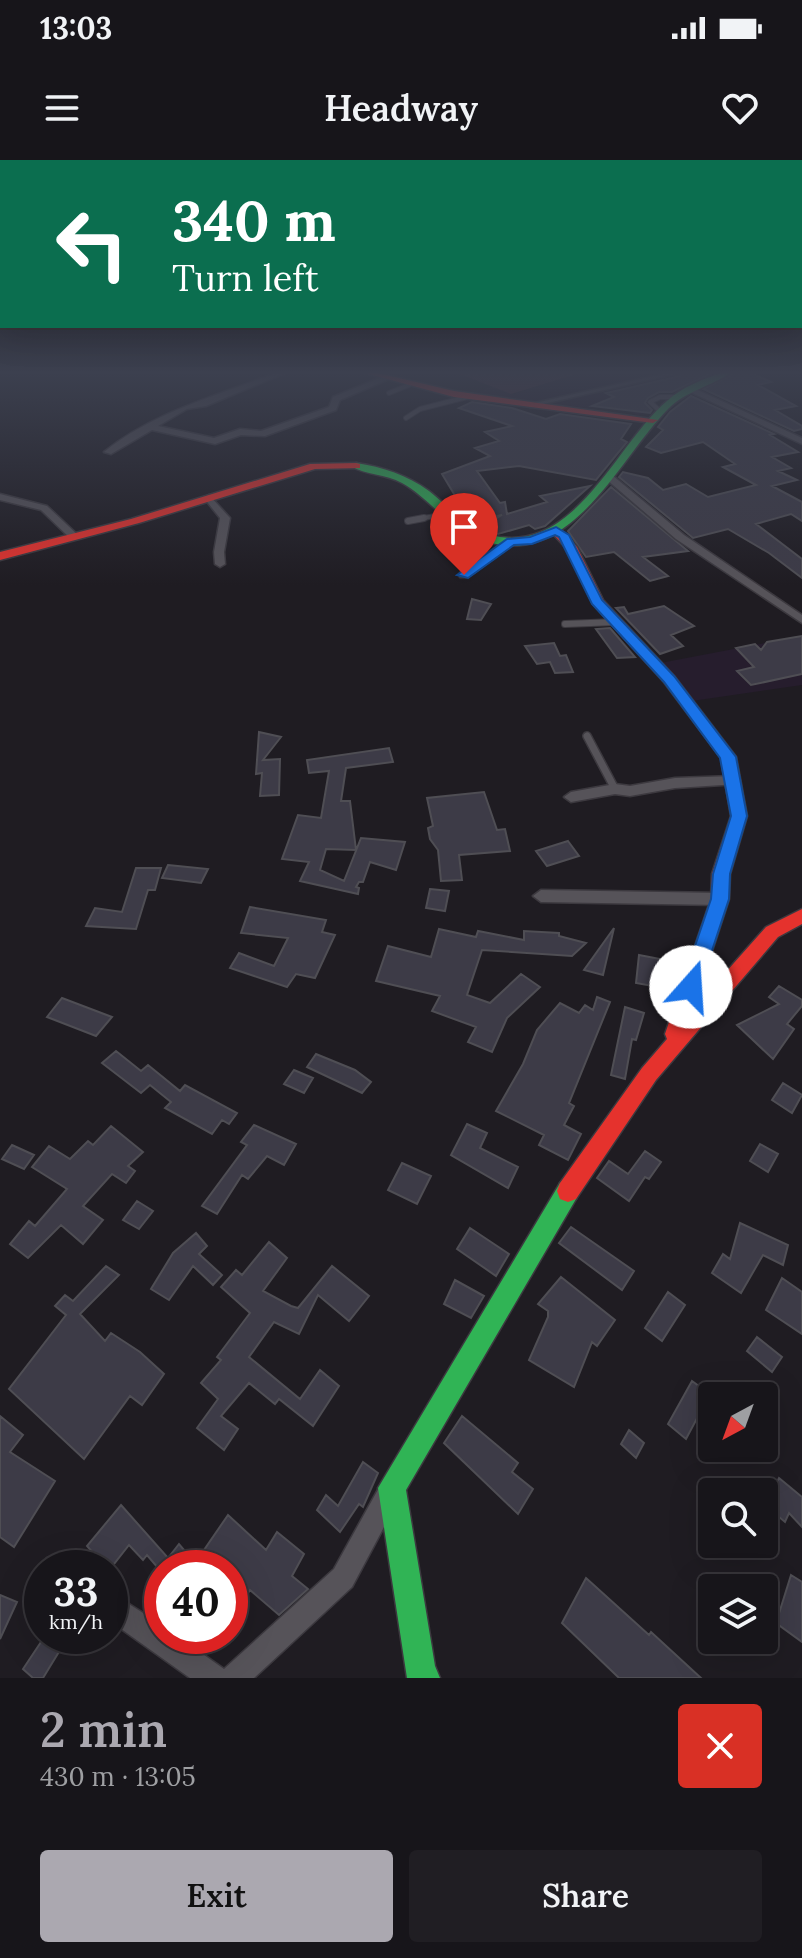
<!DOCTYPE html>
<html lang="en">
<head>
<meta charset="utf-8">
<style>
  :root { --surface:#17151a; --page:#201e23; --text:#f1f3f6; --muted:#9e9fa2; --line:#363439; --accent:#aba8b0 }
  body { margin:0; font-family:Lora,serif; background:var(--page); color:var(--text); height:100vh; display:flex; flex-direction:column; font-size:30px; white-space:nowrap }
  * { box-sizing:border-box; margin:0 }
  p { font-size:26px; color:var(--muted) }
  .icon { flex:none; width:44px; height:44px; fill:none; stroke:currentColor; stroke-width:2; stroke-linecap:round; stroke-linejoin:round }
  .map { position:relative; height:1518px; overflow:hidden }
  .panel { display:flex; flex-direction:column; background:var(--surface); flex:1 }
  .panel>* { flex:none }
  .guide { position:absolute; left:0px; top:0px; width:802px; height:168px; box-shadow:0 8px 32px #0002,0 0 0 2px var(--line); background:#0b6e4f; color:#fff; overflow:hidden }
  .needle { width:52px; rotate:221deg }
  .buttons { position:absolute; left:698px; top:1222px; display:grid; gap:16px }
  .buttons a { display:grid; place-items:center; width:80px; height:80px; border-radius:8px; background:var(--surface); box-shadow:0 8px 32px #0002,0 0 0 2px var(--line); font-size:40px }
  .speed { position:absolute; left:24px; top:1390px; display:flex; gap:16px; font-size:40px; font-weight:700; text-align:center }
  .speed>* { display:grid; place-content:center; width:104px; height:104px; border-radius:50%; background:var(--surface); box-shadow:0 8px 32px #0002,0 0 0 2px var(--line); line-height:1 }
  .speed small { font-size:20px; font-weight:400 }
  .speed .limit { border:12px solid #d22; background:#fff; color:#111 }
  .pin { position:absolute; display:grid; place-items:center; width:68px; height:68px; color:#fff; margin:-82px -34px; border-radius:50% 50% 50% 0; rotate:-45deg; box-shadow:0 0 8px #0007 }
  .pin .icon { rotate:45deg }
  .me { position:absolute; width:88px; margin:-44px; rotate:19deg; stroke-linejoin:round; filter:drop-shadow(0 0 6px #0008) }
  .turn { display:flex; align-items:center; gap:28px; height:168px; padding:0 40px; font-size:36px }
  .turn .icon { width:104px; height:104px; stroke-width:2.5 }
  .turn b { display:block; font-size:56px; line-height:68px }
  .round { display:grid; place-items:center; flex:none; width:84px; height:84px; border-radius:8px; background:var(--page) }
  .head { display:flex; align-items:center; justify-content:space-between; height:136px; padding:0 40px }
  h1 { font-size:48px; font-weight:600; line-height:60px; color:var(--accent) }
  .action { display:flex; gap:16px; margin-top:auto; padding:16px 40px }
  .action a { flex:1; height:92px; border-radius:8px; background:var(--accent); color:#111; font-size:32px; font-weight:600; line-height:92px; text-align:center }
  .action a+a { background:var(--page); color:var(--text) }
  .status { display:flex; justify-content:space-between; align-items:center; height:56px; padding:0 40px; background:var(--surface); direction:ltr }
  .status svg { height:22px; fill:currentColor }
  header { display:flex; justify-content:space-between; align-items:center; height:104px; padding:0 40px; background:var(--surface); font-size:36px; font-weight:600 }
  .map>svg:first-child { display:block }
  .built { fill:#261d2d }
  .green { fill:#4a2b3a }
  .building { fill:#3d3b47; stroke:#4f4e54; stroke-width:2 }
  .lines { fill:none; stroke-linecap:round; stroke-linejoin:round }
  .lane-far2-casing { stroke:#3c393f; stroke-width:6 }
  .lane-far1-casing { stroke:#3c393f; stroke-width:8 }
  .lane-casing { stroke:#3c393f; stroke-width:10 }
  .street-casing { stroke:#3c393f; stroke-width:3 }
  .fast-casing { stroke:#3c393f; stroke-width:3 }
  .jam-casing { stroke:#3c393f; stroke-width:3 }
  .lane-far2 { stroke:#565359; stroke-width:4 }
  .lane-far1 { stroke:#565359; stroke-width:6 }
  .lane { stroke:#565359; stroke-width:7 }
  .street { fill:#565359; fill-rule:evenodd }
  .fast { fill:#30b455; fill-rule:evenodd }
  .jam { fill:#e5322d; fill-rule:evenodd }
  .route { fill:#1a73e8; stroke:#114b97; stroke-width:2 }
</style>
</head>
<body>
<div class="status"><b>13:03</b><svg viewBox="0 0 49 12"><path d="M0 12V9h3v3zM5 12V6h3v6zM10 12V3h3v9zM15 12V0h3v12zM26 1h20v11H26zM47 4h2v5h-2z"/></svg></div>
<header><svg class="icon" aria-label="menu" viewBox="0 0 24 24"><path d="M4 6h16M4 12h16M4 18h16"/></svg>Headway<svg class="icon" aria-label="heart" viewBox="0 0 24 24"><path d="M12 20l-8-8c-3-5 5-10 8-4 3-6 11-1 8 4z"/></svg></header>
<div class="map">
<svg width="802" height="1518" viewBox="0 0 802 1518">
  <rect width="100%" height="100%" fill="#1f1c22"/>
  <path class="built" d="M580,213H686L663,218L677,227L629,239L652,251L637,255L612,244L589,248L474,234L492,226L513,234Z
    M802,476V525L692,541L655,504Z"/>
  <path class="green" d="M457,213H580L511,234Z"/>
  <path class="building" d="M682,213H712L672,232H659L648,238L645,243L652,250L650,253L592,246L614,237L606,233L680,216Z
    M735,213H751L771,222L758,225L796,246L775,250L802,266V269L794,271L703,229Z
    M691,236L774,274L770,275L798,292L772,297L791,308L778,311L797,320L772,326L802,342V361L791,354L756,364L802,399V418L769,393L728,369L693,378L619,317L623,312L648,318L663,330L686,324L708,337L756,325L723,307L735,304L703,282L661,293L646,287L663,270L658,267L670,252Z
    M472,242L512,248L546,259L560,254L631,264L621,279L627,282L596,320L519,306L477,311L500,343L505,342L507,354L547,342L540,336L590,326L545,366L535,369L529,365L498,374L482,367L502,355L472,361L459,350L463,349L442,314L490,296L475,288L499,281L485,272L512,266L459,248Z
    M611,327L688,391L643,397L668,416L650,421L614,392L586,397L568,371Z
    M472,439L491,444L481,460L467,459Z
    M664,446L694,466L671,475L683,486L660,494L616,448L624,447L628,454Z
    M610,468L635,497L617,498L596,469Z
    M802,476V514L751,525L737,511L754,507L736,488L755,484L761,490L767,482Z
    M554,483L560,496L566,495L573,512L555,513L550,502L537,504L525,486Z
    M259,572L281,577L263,600L280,599L279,635L260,636L262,613L256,614Z
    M389,588L393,602L346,608L341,641H350L356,690L326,689L320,710L344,721L361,678L405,682L396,710L370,702L363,722H359L356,727L359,728L358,734L300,721L309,702L282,699L298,655L321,658L329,611L309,613L307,600Z
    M484,632L497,670L505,669L510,691L459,695L462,720L441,721L438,690L430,679L428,668L433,666L427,638Z
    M568,681L579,696L547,706L536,691Z
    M168,705L208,709L201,723L162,718Z
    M136,708H161L155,730H148L136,769L86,766L95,748L122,752Z
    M430,729L449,731L445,751L426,748Z
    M250,747L326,760L322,772L335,775L315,818L296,814L287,827L230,808L239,793L274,806L288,778L241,773Z
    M614,768L603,815L584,810Z
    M439,769L476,777L478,771L524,780V771L559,773V776L586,783L572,796L482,790L467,835L490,843L521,814L540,827L507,858L492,892L468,882L476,867L432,851L440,836L376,821L388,786L431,797Z
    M639,795L676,802L675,830L636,823Z
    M779,826L802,840V846L787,864L794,869L773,899L737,865L779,844L769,837Z
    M597,837L610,842L569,943L574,946L564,965L581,974L568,1000L539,985L544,975L496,951L523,904L537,870L560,843L579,853L585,845L593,850Z
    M62,838L112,857L96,876L47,857Z
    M625,847L644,853L636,880L632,879L625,919L611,915Z
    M116,891L141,911L148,905L180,931L185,925L237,953L229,964L222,960L212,974L165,948L171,942L150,925L141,933L102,903Z
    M316,894L355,910L371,922L362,933L307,907Z
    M294,910L313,918L304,933L284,924Z
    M783,923L802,935L792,953L772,940Z
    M467,964L487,973L480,988L518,1007L508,1028L451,995Z
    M254,965L296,984L284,1005L267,996L248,1019L242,1015L217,1054L202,1046L247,985L241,982Z
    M111,966L143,992L128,1006L135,1011L126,1023L112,1014L83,1046L103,1060L83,1084L61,1065L28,1098L10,1084L29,1061L35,1066L67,1029L32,1007L49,986L70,999L88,981L93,985Z
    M760,984L778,994L768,1012L750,1001Z
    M12,985L34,995L24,1009L2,999Z
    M645,991L661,1002L649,1019L645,1017L629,1041L597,1018L609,1001L628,1014Z
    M402,1003L431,1016L417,1044L388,1030Z
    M137,1041L153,1051L139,1069L123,1060Z
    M740,1063L788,1085L783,1105L763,1095L741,1133L712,1113L723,1094L730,1099Z
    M571,1067L634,1111L622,1130L559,1083Z
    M470,1068L509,1094L496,1116L457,1089Z
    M196,1073L207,1086L199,1094L222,1115L213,1125L193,1106L169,1140L151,1129L173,1093Z
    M269,1082L287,1098L263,1131L291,1146L298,1148L332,1106L369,1136L349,1161L318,1135L299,1174L274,1162L249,1197L300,1239L320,1210L339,1226L313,1266L279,1239L275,1244L249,1223L221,1256L238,1269L224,1290L197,1268L218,1239L201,1223L221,1200L217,1197L250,1153L221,1127L236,1110L242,1115Z
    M106,1106L119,1115L80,1154L105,1181L111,1173L140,1192L164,1214L142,1245L130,1236L84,1299L9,1229L66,1155L55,1146L65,1135L73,1141Z
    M561,1117L615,1160L597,1186L592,1182L574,1227L529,1200L548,1157V1151L538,1144Z
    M782,1118L802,1132V1174L766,1150Z
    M455,1120L484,1136L471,1158L444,1144Z
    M668,1132L685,1145L662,1181L645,1168Z
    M757,1177L782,1197L772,1212L747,1191Z
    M692,1221L710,1234L686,1279L668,1264Z
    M0,1256L23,1275L10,1292L55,1321L14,1387L0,1377Z
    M462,1256L518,1303L512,1312L533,1329L518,1354L444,1283Z
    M629,1270L644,1283L636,1298L621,1284Z
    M363,1302L378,1313L363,1347L359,1344L340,1372L317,1350L326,1335L338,1346Z
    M779,1318L802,1337V1367L789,1353L785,1362L766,1346Z
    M121,1345L168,1398L179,1384L195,1403L228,1355L266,1390L277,1372L304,1394L292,1416L308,1429L279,1455L250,1430L230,1461V1408H158L147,1395L143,1400L129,1385L110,1409L106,1408L87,1386Z
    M791,1415L802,1422V1482L776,1463Z
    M586,1418L649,1475L651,1472L701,1518H619L562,1463Z
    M0,1435L17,1442L0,1479Z
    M45,1476H58L65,1482L43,1518H33L23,1509Z"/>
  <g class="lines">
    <defs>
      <path id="lane-far2" d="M389,233L409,225
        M661,252L650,242L660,237H677
        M406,258L420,249L471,236
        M413,360L446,354"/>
      <path id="lane-far1" d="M408,361L424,358
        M565,464L616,462"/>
      <path id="lane" d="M587,576L615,629"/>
      <path id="street" d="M275,213H285L206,246L187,249L158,266L214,278L240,269L261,271L329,247L333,237L382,217L389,219L340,240L336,250L265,276L241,275L215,284L152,270L111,294L104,292C153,252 217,236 275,213Z
        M667,213H679L530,247L526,245Z
        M689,226L802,278V284L686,230Z
        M606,315H612L684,375L802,455V463L676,379L606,319Z
        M0,334L47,346L81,378L72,380L41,350L0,340Z
        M209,335L230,358L224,392L225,404L220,407L215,404L214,392L220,358L204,338Z
        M507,380L516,382L468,417H460V413Z
        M733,616L740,621L738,624L675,628L630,636L615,634L571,642L564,637L571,632L615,624L630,626L675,618Z
        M541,730L720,733L728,739L720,745L541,742L533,736Z
        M389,1323L398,1326L401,1335L352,1427L254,1518H190L110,1461V1432L162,1465V1476H177L224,1509L334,1409L380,1326Z
        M56,1394L65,1398L69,1408H43L47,1398Z"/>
      <path id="fast" d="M720,213H731C711,226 686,231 668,249C616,302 569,416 476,378C447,366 429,338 402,323C386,314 365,315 351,306L356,303C383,307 407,315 429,331C452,349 470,372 500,377C577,389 618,282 667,241C682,227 702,220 720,213Z
        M568,1020L576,1023L579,1031L576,1039L406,1330L435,1506L440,1518H407L378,1328L560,1023Z"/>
      <path id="jam" d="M365,213H378L454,231L658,260L653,263L454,237Z
        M356,303L360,304V308L315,309L139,363L0,400V392L131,359L310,304Z
        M552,369H560L577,387L603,440L674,516L736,597L747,656L730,714L729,739L693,849L766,767L802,749V764L778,777L656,920L576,1039L568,1042L560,1039L557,1031L560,1023L642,908L667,879L665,874L711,739L712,714L731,656L721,598L664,522L593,444L566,388L552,373Z"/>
    </defs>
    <use href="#lane-far2" class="lane-far2-casing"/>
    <use href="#lane-far1" class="lane-far1-casing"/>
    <use href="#lane" class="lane-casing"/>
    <use href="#street" class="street-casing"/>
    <use href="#fast" class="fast-casing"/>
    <use href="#jam" class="jam-casing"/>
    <use href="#lane-far2" class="lane-far2"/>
    <use href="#lane-far1" class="lane-far1"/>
    <use href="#lane" class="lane"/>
    <use href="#street" class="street"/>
    <use href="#fast" class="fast"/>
    <use href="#jam" class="jam"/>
  </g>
  <linearGradient id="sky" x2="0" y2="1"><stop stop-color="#110f13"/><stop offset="0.5" stop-color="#3c404f"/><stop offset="1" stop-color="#3c404f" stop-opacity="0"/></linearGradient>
  <rect width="802" height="425" fill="url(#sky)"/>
  <path class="route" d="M556,367L569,375L602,440L674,516L736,597L747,656L730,714L729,739L700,827L697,832H684L681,827L711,739L713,714L731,656L720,598L664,522L592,444L559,377L555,375L532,384L514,385L468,418L457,415L507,379L530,377Z"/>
</svg>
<div class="buttons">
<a><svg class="needle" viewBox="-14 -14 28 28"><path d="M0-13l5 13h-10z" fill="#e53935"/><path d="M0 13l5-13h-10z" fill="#9e9fa2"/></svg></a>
<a><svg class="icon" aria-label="search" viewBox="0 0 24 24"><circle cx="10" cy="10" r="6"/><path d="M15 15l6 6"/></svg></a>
<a><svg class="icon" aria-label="layers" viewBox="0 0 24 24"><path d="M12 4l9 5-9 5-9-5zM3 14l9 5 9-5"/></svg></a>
</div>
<div class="speed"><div>33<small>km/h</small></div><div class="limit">40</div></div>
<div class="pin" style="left:464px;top:415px;background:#d93025"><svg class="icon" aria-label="arrive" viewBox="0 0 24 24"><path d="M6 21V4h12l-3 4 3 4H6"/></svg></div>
<svg class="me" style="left:691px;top:827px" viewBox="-20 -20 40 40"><circle r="19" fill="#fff"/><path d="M0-13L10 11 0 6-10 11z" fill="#1a73e8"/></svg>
<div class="guide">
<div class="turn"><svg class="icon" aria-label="left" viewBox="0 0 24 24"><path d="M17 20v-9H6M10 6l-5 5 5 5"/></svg><div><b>340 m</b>Turn left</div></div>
</div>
</div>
<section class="panel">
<div class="head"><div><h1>2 min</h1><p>430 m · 13:05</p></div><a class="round" style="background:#d93025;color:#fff"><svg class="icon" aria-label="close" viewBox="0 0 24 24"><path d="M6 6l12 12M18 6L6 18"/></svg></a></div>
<div class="action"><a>Exit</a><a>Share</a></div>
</section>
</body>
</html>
